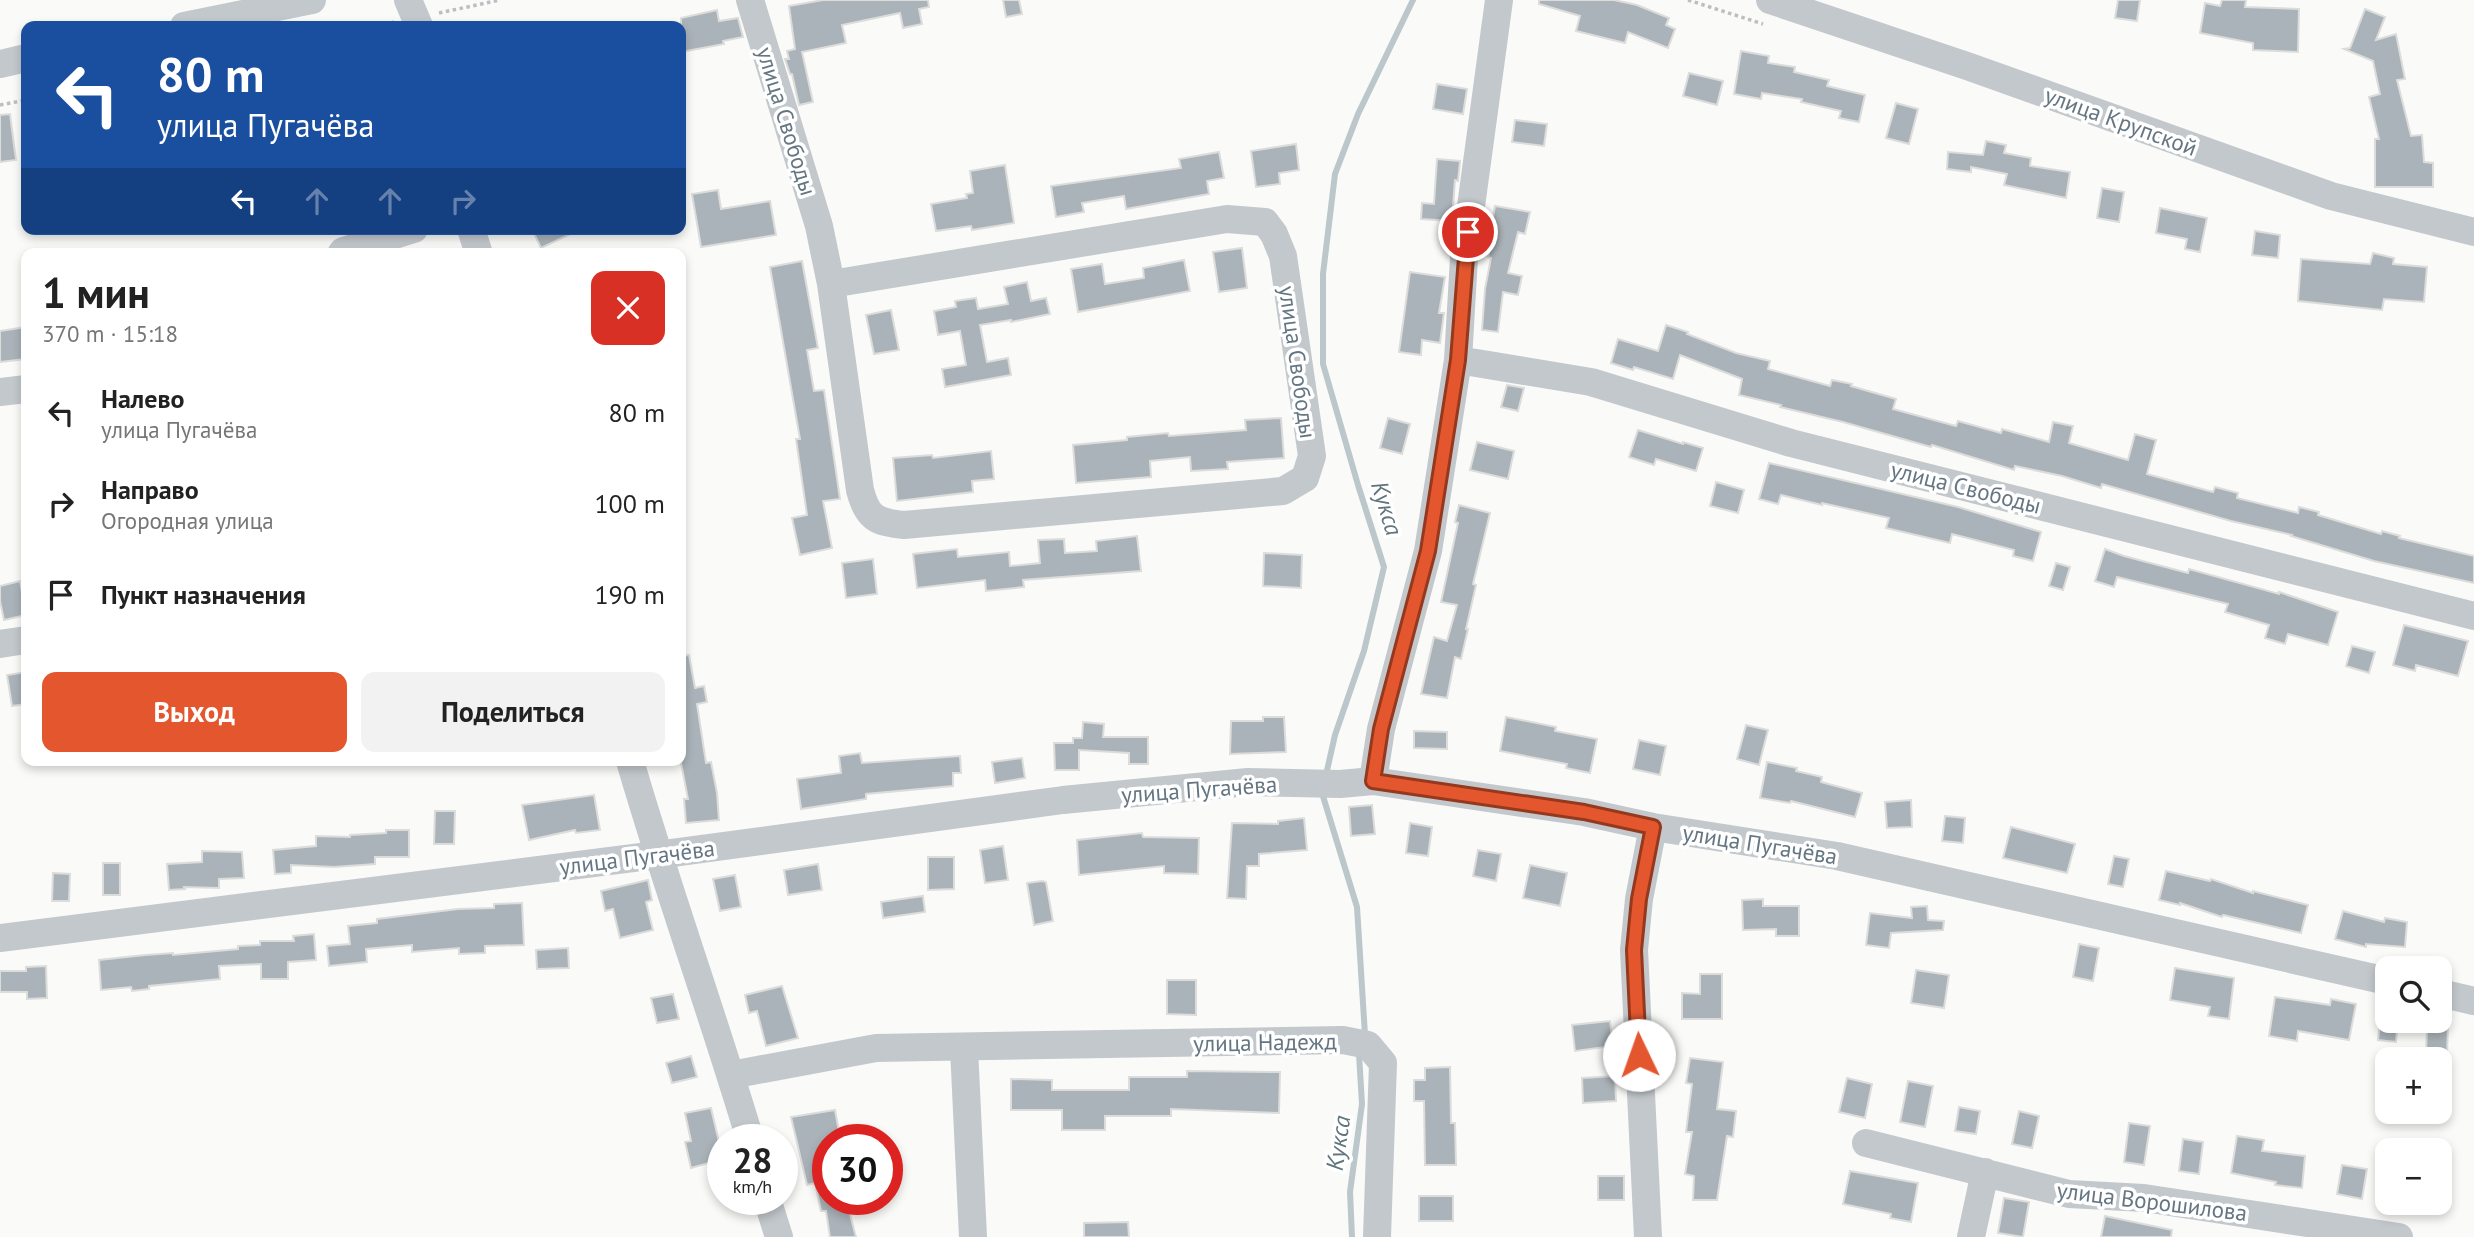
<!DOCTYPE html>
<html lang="ru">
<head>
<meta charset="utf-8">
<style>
  :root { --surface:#fff; --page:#f2f2f2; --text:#222; --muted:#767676; --accent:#e4572e }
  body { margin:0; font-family:"PT Sans",sans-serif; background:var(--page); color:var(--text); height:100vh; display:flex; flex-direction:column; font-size:26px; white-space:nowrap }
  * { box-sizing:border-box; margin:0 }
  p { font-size:23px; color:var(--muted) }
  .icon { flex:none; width:38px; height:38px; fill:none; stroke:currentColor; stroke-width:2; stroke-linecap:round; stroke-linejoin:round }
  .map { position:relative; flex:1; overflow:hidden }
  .panel { position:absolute; left:21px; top:248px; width:665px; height:518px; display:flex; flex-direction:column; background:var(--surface); border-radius:14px; box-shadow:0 4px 10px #0003 }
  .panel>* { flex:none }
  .guide { position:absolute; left:21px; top:21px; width:665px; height:214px; border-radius:14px; box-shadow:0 4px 10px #0003; background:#1a4fa0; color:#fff; overflow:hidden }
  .controls { position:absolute; left:2375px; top:956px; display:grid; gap:14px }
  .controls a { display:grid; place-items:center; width:77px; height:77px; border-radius:14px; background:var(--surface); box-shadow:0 4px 10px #0003; font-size:35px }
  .speed { position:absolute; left:707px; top:1124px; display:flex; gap:14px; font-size:35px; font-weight:700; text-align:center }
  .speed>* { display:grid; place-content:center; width:91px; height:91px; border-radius:50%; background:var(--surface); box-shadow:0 4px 10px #0003; line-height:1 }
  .speed small { font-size:18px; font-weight:400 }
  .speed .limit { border:10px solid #d22; background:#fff; color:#111 }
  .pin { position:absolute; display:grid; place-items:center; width:60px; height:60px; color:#fff; margin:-30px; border:4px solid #fff; border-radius:50%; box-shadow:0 2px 7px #0007 }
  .me { position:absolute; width:77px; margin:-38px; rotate:357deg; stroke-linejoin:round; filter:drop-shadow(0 0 5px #0008) }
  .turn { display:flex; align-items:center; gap:24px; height:147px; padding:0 21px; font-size:32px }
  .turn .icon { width:91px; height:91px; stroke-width:2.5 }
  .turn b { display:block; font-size:49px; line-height:60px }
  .lanes { display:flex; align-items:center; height:66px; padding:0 21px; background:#0003; justify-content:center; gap:35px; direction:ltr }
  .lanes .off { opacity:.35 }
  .round { display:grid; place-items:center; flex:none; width:74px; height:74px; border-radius:14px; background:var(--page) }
  .headline { display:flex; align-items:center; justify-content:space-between; height:119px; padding:0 21px }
  h1 { font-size:42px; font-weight:600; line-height:52px }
  .action { display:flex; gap:14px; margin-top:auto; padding:14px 21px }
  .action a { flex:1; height:80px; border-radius:14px; background:var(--accent); color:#fff; font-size:28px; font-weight:600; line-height:80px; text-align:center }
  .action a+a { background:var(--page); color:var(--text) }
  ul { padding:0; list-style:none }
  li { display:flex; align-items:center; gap:21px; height:91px; padding:0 21px }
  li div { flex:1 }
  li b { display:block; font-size:26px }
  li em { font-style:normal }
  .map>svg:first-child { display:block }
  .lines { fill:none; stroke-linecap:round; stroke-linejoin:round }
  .stream { stroke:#bbc7cb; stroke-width:6 }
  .building { fill:#aab3b9; stroke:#dcdcda; stroke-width:2 }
  .path { stroke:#bbbfc2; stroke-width:3.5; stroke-dasharray:3.5 3.5; stroke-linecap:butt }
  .minor { stroke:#c3c8cc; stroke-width:28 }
  .route-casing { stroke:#94391e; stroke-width:18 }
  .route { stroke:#e4572e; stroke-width:12 }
  .labels { text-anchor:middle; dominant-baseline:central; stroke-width:7; stroke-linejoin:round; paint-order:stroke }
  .street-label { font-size:23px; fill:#657683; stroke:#fff }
  .water-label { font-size:24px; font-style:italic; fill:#60757c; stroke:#fff }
</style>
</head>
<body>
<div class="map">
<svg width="2474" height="1237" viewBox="0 0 2474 1237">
  <rect width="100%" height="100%" fill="#fafaf8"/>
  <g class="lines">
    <path class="stream" d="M1326,775L1335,735L1364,651L1384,567L1358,485L1323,364V274L1335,174L1358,114L1413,0
      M1322,793L1357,907L1365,1035
      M1352,1237L1350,1192L1362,1104L1359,1054"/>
  </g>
  <path class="building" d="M823,0H928L929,7L919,9L922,24L903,28L900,13L842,25L846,43L802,52L813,102L799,105L792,74H790L785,59H789L787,51L795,49L789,6Z
    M1003,0H1019L1022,14L1006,17Z
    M1539,0H1614L1637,5L1669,18L1666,25L1675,29L1668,48L1628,32L1625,43L1576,31L1580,16L1539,4Z
    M2118,0H2140L2137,21L2115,18Z
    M2222,0H2246L2245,7L2299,9L2298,52L2253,50V43L2200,33L2205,3L2220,6Z
    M2365,9L2385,17L2376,40L2396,34L2405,79L2397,80L2411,136L2422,135L2424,162L2433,163V187H2375V139H2379L2369,97L2380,94L2373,61L2344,49L2350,48Z
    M717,10L719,21L738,18L743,37L723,41L724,44L681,52V18Z
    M1741,51L1769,56L1768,63L1795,67L1794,72L1829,80L1827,86L1865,95L1859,122L1839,118L1841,111L1801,102L1802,99L1762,93L1761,99L1734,94Z
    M1689,73L1723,81L1717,105L1683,96Z
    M1437,84L1467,89L1463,114L1433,109Z
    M1896,103L1918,109L1909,144L1886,138Z
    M10,114L16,160L0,162V115Z
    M1515,120L1547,124L1544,146L1512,142Z
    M1986,141L2006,145L2004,153L2031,158L2030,166L2070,172L2066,198L2004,185L2007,174L1971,167V172L1947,169L1948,152L1983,155Z
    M1296,144L1299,170L1279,173L1280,184L1256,187L1251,151Z
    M1219,152L1224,178L1207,181L1209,194L1126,209L1124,196L1082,203L1084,212L1056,217L1051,186L1181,168L1179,159Z
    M1437,159L1460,161L1458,181L1455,180L1452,221L1421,219L1422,203L1434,204Z
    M1005,165L1014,223L972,230L971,226L936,231L931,204L967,198L966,194L973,193L970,171Z
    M2102,188L2124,192L2119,222L2097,218Z
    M718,190L721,209L770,201L776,235L701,247L692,194Z
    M1495,206L1530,212L1525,234L1518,232L1508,273L1522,276L1518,295L1503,292L1498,332L1482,330L1485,289L1491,258L1488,257L1494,228L1491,227Z
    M2160,208L2207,218L2200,252L2185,249L2187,239L2156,233Z
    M532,229H581L541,248Z
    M2255,231L2280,235L2278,258L2252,255Z
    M1242,248L1247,288L1219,292L1213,252Z
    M2373,253L2394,258L2393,264L2427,267L2424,302L2384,299L2382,310L2298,301L2301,259L2370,264Z
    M1184,260L1190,291L1078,312L1071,269L1102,264L1105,284L1144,278L1143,268Z
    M802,261L818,348L807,350L814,391L824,390L840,499L823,501L832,548L800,555L792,518L807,515L796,439H800L770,267Z
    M1410,272L1445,277L1439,313H1444L1440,343L1422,340L1421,355L1399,352Z
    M1027,282L1031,301L1046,298L1050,314L1011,322V320L980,325L987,362L1008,358L1011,375L945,387L942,369L966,365L960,331L938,335L934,311L956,307L955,301L976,298L978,309L1008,304L1004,287Z
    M891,310L899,350L874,354L866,315Z
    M1666,325L1688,332L1687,334L1736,353L1770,361L1768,369L1830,386L1832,380L1852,384L1851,386L1896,399L1893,409L1956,426L1958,421L2001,433L2002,429L2049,442L2053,422L2073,426L2069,443L2128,460L2135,434L2156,440L2147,474L2213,492L2215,487L2238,493L2237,498L2298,513L2299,507L2319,512L2318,515L2381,534L2382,531L2400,536L2399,538L2474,556V583L2374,561L2291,536L2292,535L2231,521L2102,484L2101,488L2062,476L2015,466L2014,470L1932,445L1931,447L1843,422L1780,407L1781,405L1739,395L1742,379L1680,355L1673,379L1634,367L1633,370L1611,363L1618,339L1658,351Z
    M26,327V359L0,362V331Z
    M1507,385L1524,388L1518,411L1501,407Z
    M1281,418L1284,458L1227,462L1228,469L1191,471L1190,457L1150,461L1151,477L1076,483L1073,445L1127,440V437L1168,433L1169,436L1246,430L1245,420Z
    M1388,418L1410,424L1402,454L1380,448Z
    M1638,430L1683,444V442L1703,448L1696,471L1656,459L1654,465L1629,457Z
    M1477,442L1514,451L1508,479L1470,470Z
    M991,451L994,479L972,481L973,492L897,501L893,458L932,455L933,458Z
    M1769,463L1958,507L2041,532L2033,561L2013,556L2014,550L1952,534L1950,543L1886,528L1889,518L1822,503V505L1781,495L1778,504L1759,499Z
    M1716,482L1744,490L1738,513L1710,506Z
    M1459,505L1490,513L1473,584L1476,585L1466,629H1468L1461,659L1455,657L1447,698L1421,694L1434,637L1447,641L1457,605L1441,602L1458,523L1455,522Z
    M1137,536L1141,571L1023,580L1024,587L986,591L985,580L917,588L913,554L957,549L958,557L1009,552L1010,566L1040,563L1038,540L1064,539L1065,553L1097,551L1096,541Z
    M2105,549L2124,556L2188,573L2189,569L2279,594V592L2338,612L2328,645L2288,634L2285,644L2265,638L2269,625L2225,612L2228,604L2117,577L2114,587L2095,581Z
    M1264,553L1302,555L1301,588L1263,586Z
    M873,559L877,594L846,598L842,563Z
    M2056,563L2070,567L2063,590L2049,586Z
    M20,581L26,615L4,620L0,601V586Z
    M2404,625L2468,641L2458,676L2416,665L2415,671L2393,665Z
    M2352,646L2375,652L2369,673L2346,666Z
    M689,655L695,688L704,686L707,702L697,704L706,763L711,762L717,793L719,820L686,823L684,799H688L681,763V656Z
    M26,672V704L12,706L7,675Z
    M1263,717H1284L1286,752L1230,754L1231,721H1263Z
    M1506,717L1556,727L1555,731L1597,739L1590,773L1566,768L1567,764L1500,751Z
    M1083,722L1104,724L1103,737H1148V764H1129V753L1079,750V770H1055L1054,743H1073V738H1082Z
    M1746,725L1768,730L1759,765L1737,759Z
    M1414,731L1447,732V749L1414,748Z
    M1639,740L1666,746L1660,775L1633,769Z
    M860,753L862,763L960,756L961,773H953V786L866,794V799L801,809L797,779L841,773L839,756Z
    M1022,758L1025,778L995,783L992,762Z
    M1767,762L1797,768L1796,771L1822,777L1821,782L1862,793L1855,817L1791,801L1790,803L1760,798Z
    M594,795L600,830L576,833L575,830L529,840L522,805Z
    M1911,800L1912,827L1887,828L1885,802Z
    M1372,805L1375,834L1351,836L1349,807Z
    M435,811H455L454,844H434Z
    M1945,816L1965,818L1963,843L1942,841Z
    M1304,818L1307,850L1259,854V866H1247L1246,899L1227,898L1232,823L1278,824V821Z
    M1410,823L1432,827L1428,856L1406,853Z
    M2011,827L2075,844L2067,873L2003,858Z
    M386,830H409V857H375V864L334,867L291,865V873L275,874L273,850L316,846V836L350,837V835L386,833Z
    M1142,833L1143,837L1199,838L1198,874L1164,873V866L1079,875L1077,840Z
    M1003,846L1008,880L985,883L980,850Z
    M1478,850L1501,854L1496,881L1473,876Z
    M202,851L242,852L244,878L219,879V888L184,887L185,889L169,890L167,864L202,862Z
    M2114,856L2129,859L2123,887L2108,884Z
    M928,857H954V889L928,890Z
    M103,863H120V895H103Z
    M818,864L822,890L788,895L784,870Z
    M1530,865L1567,873L1560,906L1523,898Z
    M2166,871L2210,881L2211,879L2253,893V891L2308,905L2301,933L2223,915L2222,917L2180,903V905L2159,900Z
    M53,873L70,874L69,901H52Z
    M735,875L741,907L720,911L713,879Z
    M648,880L652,900L646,902L653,930L620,938L613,909L605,911L601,891Z
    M1042,881L1046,882L1053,921L1034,925L1027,883Z
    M923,896L925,912L883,918L881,902Z
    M1763,899V906H1799V936H1776V929L1743,930L1742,900Z
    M522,903L524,945L485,946V953L459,954V948L412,952V945L366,949L367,962L329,966L327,946L350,944L348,926L377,923V919L458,909L494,908V904Z
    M1927,906L1928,920L1944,921L1943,930L1891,933L1889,948L1866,945L1870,913L1912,918L1911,907Z
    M2343,911L2384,922L2385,918L2407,922L2405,947L2366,944V947L2335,939Z
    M314,934L316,960L288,962V979H261V964L219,966L220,979L149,986V989L132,991L131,987L101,990L99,960L145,955L173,953V955L238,949V946L260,945V941H294L293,936Z
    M2079,944L2099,948L2093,981L2073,977Z
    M568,948L569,968L537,969L536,950Z
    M46,966L47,998L27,999V992H0V971H26V967Z
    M2175,968L2234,978L2229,1019L2208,1016L2210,1007L2170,1000Z
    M1916,970L1949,975L1944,1008L1911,1003Z
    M1700,974H1722V1019H1682V993L1700,994Z
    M1167,980H1196V1015L1167,1014Z
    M782,986L798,1038L766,1046L757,1011L749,1013L745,995Z
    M673,994L679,1019L657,1023L651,998Z
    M2275,997L2330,1005L2331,999L2356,1004L2349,1040L2298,1031L2297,1041L2269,1036Z
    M2380,1020H2398L2396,1042L2378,1040Z
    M1610,1021L1613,1046L1575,1051L1572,1025Z
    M2427,1026L2448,1027L2447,1055L2426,1054Z
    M691,1056L697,1077L672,1083L666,1063Z
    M1690,1058L1723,1062L1717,1109L1736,1111L1733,1137L1727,1136L1717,1200H1693L1694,1176L1685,1174L1692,1132H1686L1692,1084L1686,1083Z
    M1450,1067L1451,1123H1455L1456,1165H1425L1424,1101H1414V1080H1425V1068Z
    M1187,1071L1280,1072L1279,1113L1171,1109V1116H1105V1130H1062V1110H1011V1079L1052,1080V1090H1129V1077H1187Z
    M1615,1076L1616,1101L1583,1103L1582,1078Z
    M1847,1078L1872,1084L1865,1118L1839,1112Z
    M1908,1081L1933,1086L1925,1127L1900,1122Z
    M1959,1107L1980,1111L1976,1134L1955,1131Z
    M711,1108L723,1159L691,1168L685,1142L691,1141L685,1113Z
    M835,1110L840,1137L828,1139V1199H846L856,1237H830L826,1211H821L815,1183L807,1185L791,1117Z
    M2019,1111L2039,1116L2032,1148L2012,1144Z
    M2129,1123L2150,1126L2144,1165L2124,1162Z
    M2237,1136L2264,1140L2262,1151L2305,1156L2302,1188L2275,1185L2276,1182L2231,1173Z
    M2183,1139L2203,1142L2199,1174L2179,1171Z
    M2342,1165L2367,1169L2362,1199L2337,1194Z
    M1850,1171L1918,1183L1911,1222L1890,1218L1891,1214L1843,1204Z
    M1598,1176H1624V1200H1598Z
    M1419,1196H1453V1221H1419Z
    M2004,1198L2029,1202L2023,1237L1998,1233Z
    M2105,1216L2172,1230L2171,1237H2101Z
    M1128,1222L1129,1237H1084V1223Z"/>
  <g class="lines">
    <path class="path" d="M1688,0L1763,24
      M439,13L500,0
      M372,26L394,22
      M0,105L26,100"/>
    <path class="minor" d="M408,0L419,26
      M750,0L819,226L831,284L860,490C867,518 876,522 904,525L1283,491L1305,478L1312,456L1283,256L1274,234L1265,222L1227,219L831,284
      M1770,0L1967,66L2331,196L2474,232
      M184,26L312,0
      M0,64L26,58
      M471,229L479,254
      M341,254L343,251L414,229
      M1458,360L1591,382L1791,443L2474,616
      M0,392L26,389
      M0,644L26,640
      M630,761C667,888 712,1012 750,1139
      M1373,781L1381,729L1428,551L1458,360L1464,258L1499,0
      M0,938L657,855L1063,800L1248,782L1340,784L1373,781L1584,812L1653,827L1837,856L2387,981
      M2440,993L2474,1001
      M964,1048L973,1237
      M731,1075L876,1048L1343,1040L1368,1045L1383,1063L1377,1237
      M1866,1143L2069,1194L2144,1198L2399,1237
      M767,1199L779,1237
      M1648,1237L1634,950L1639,899L1653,827
      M1971,1237L1985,1172"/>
  </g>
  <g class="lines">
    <defs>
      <path id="route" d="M1468,232L1458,360L1428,551L1381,729L1373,781L1584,812L1653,827L1639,899L1634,950L1639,1055"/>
    </defs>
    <use href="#route" class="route-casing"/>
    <use href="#route" class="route"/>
  </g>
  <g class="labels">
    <g class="street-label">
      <text transform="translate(787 121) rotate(73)">улица Свободы</text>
      <text transform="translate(2121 121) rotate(20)">улица Крупской</text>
      <text transform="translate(1298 362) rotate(82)">улица Свободы</text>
      <text transform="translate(1966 487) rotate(14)">улица Свободы</text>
      <text transform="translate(1199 789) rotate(-4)">улица Пугачёва</text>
      <text transform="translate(1760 844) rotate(9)">улица Пугачёва</text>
      <text transform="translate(637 857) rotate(-7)">улица Пугачёва</text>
      <text transform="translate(1265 1042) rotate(-1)">улица Надежд</text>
      <text transform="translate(2152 1201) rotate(7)">улица Ворошилова</text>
    </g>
    <g class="water-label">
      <text transform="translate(1387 508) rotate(73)">Кукса</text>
      <text transform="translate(1338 1143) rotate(-82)">Кукса</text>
    </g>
  </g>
</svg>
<div class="controls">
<a><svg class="icon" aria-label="search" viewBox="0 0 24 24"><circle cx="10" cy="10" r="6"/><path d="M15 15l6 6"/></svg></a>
<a>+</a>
<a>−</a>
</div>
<div class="speed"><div>28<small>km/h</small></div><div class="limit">30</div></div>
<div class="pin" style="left:1468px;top:232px;background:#d93025"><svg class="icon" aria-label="arrive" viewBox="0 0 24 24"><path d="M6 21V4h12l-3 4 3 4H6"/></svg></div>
<svg class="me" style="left:1639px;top:1055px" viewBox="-20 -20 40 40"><circle r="19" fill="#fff"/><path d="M0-13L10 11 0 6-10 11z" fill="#e4572e"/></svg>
<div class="guide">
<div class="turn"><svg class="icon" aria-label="left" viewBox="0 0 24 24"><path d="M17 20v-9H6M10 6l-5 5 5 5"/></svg><div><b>80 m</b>улица Пугачёва</div></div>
<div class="lanes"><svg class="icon" aria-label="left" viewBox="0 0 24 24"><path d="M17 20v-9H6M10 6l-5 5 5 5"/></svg><svg class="icon off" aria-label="ahead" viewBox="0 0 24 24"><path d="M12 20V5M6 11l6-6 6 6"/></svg><svg class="icon off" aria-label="ahead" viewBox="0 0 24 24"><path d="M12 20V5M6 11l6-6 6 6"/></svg><svg class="icon off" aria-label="right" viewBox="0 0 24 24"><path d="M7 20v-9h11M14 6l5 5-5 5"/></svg></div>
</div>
<section class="panel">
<div class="headline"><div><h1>1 мин</h1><p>370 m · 15:18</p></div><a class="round" style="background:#d93025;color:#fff"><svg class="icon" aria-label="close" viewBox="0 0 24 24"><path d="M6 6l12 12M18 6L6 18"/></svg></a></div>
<ul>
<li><svg class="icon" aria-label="left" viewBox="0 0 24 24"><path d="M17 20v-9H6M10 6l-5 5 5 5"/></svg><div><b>Налево</b><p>улица Пугачёва</p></div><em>80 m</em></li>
<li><svg class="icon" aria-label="right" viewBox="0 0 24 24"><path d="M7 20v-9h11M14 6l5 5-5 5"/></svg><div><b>Направо</b><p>Огородная улица</p></div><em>100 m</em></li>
<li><svg class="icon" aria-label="arrive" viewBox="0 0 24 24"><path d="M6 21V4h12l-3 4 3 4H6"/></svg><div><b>Пункт назначения</b></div><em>190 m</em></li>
</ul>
<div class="action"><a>Выход</a><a>Поделиться</a></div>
</section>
</div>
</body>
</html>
